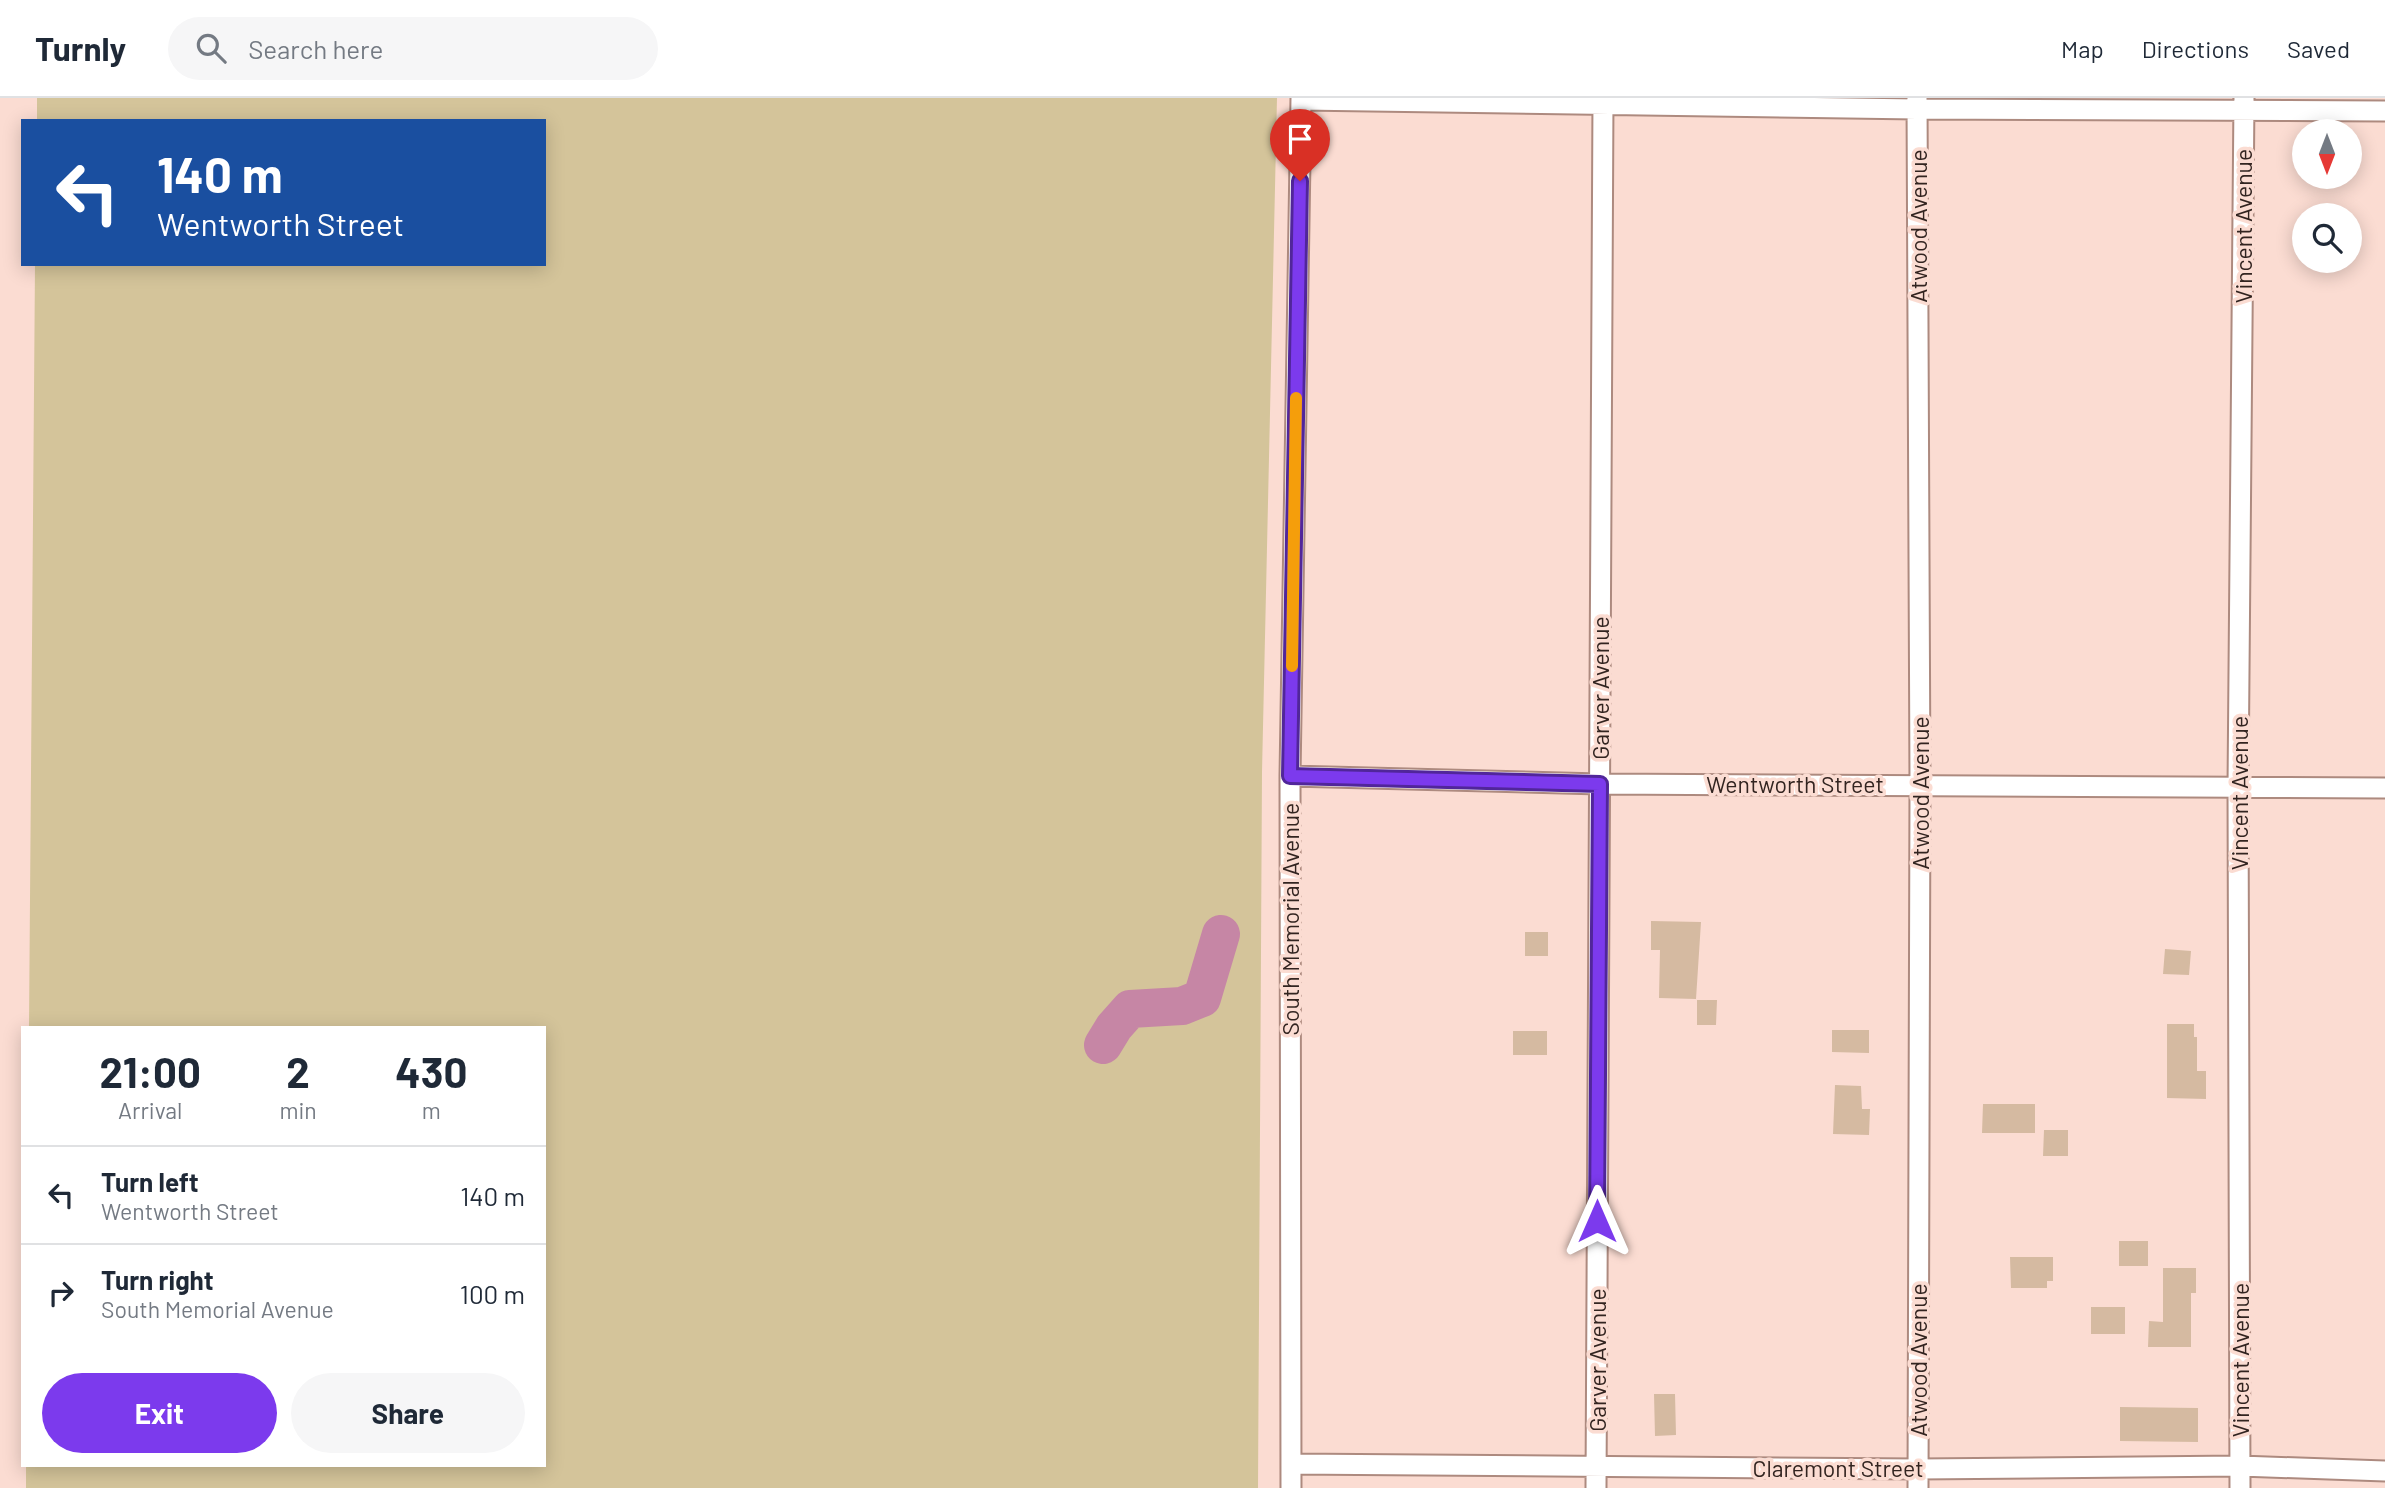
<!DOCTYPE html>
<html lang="en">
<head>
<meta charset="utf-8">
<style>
  :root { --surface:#fff; --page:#f6f6f7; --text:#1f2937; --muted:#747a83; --line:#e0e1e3; --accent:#7c3aed }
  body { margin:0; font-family:Barlow,sans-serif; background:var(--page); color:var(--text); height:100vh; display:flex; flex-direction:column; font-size:26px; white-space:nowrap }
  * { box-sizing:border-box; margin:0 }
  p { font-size:23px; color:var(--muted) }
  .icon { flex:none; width:38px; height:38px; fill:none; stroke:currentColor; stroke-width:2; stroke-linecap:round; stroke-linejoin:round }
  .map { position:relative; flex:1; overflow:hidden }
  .side { position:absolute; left:21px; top:928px; width:525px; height:441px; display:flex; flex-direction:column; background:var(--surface); border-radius:0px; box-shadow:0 4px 18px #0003 }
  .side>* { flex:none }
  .top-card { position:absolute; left:21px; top:21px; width:525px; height:147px; border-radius:0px; box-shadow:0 4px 18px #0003; background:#1a4fa0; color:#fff; overflow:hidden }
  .needle { width:46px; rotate:180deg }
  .buttons { position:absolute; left:2292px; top:21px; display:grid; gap:14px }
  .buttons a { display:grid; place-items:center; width:70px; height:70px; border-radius:50%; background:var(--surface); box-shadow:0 4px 18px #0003; font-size:35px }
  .pin { position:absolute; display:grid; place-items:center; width:60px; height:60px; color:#fff; margin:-72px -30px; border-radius:50% 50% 50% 0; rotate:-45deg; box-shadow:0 0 7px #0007 }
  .pin .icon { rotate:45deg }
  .me { position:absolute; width:77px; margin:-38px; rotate:0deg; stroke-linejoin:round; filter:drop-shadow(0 0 5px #0008) }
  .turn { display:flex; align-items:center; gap:24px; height:147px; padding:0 21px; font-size:32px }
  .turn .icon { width:91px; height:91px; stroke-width:2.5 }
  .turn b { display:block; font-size:49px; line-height:60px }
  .eta { display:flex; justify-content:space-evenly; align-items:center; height:119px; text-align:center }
  .eta b { font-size:42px; font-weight:700; line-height:49px }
  .button { display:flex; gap:14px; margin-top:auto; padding:14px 21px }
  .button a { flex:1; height:80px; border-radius:42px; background:var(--accent); color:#fff; font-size:28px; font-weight:700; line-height:80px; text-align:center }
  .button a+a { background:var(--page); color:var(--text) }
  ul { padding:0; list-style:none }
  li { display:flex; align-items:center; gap:21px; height:98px; padding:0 21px; border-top:2px solid var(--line) }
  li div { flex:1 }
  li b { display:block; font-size:26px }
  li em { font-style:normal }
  header { display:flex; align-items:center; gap:42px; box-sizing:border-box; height:98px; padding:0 35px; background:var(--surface); border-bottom:2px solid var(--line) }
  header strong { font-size:33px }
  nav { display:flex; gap:38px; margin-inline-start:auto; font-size:24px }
  .search { width:490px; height:63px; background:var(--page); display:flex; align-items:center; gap:18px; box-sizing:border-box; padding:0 24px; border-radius:38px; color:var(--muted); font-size:26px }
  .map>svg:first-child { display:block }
  .green { fill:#d4c49a }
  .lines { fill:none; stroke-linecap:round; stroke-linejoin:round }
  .river { stroke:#c686a5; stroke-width:38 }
  .building { fill:#d5baa1 }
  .minor-casing { stroke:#ad8a7f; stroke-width:23 }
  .minor { stroke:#fff; stroke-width:19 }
  .route-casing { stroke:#51269a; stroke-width:18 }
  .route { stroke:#7c3aed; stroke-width:12 }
  .slow { stroke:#f59e0b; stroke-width:12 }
  .labels { text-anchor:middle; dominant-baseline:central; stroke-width:7; stroke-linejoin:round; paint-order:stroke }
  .street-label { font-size:23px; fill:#322420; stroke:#fbdcd2 }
</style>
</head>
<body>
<header>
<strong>Turnly</strong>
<div class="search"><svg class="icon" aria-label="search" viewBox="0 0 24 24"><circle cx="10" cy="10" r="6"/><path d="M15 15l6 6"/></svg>Search here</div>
<nav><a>Map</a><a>Directions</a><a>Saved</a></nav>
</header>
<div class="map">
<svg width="2385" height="1390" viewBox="0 0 2385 1390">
  <rect width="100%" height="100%" fill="#fbdcd2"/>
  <path class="green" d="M37,0H1277L1262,674L1258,1390H26V1367H544V929H29L35,166H544V23H37Z"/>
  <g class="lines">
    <path class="river" d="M1103,947L1114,929L1130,911L1182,908L1202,900L1221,836"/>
  </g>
  <path class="building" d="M1651,823L1701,824L1696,901L1659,900L1660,852H1651Z
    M1525,834H1548V858H1525Z
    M2165,851L2191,853L2189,877L2163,876Z
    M1697,902H1717L1716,927H1697Z
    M2167,926H2194V939H2197V973H2206V1001L2167,1000Z
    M1832,932H1869V955L1832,954Z
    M1513,933H1547V957H1513Z
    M1835,987L1861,988L1862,1011H1870L1869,1037L1833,1036Z
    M1983,1006H2035V1035H1982Z
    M2044,1032H2068V1058H2043Z
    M2119,1143H2148V1168H2119Z
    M2010,1159H2053V1183H2047V1190H2011Z
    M2163,1170H2196V1195H2191V1249H2148L2149,1223L2163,1224Z
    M2091,1209H2125V1236H2091Z
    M1654,1296H1675L1676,1337L1655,1338Z
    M2120,1309L2198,1310V1344L2120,1343Z"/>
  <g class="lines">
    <defs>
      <path id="minor" d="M1917,0L1920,686L1918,1390
        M1301,2L1917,11L2385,13
        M1290,678L1600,686L2385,690
        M1291,1366L1918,1371L2240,1368L2385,1373
        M1291,1390L1290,678L1301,0
        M1596,1390L1603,0
        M2240,1390L2238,689L2244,0"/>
    </defs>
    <use href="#minor" class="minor-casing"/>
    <use href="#minor" class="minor"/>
  </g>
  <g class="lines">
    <defs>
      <path id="route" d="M1300,83L1290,678L1600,686L1597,1123"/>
    </defs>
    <use href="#route" class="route-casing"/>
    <use href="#route" class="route"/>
    <path class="slow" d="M1292,568L1296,300"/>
  </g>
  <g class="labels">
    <g class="street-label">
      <text transform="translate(1918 128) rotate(-90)">Atwood Avenue</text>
      <text transform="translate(2243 128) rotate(-90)">Vincent Avenue</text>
      <text transform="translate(1600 590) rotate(-90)">Garver Avenue</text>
      <text x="1795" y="686">Wentworth Street</text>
      <text transform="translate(1920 695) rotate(-90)">Atwood Avenue</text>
      <text transform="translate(2239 695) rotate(-90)">Vincent Avenue</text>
      <text transform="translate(1290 821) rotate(-90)">South Memorial Avenue</text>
      <text transform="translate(1597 1262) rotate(-90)">Garver Avenue</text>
      <text transform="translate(1918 1262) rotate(-90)">Atwood Avenue</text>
      <text transform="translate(2240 1262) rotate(-90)">Vincent Avenue</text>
      <text x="1838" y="1370">Claremont Street</text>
    </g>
  </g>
</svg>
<div class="buttons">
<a><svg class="needle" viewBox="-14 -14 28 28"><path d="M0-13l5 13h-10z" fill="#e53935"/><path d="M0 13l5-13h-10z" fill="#747a83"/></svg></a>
<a><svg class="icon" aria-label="search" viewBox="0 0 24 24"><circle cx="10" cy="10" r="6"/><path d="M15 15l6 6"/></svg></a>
</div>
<div class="pin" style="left:1300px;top:83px;background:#d93025"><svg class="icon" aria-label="arrive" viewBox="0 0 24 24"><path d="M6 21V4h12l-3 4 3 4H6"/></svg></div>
<svg class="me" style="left:1597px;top:1123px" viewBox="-20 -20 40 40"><path d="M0-17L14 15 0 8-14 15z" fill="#7c3aed" stroke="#fff" stroke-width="4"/></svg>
<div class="top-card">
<div class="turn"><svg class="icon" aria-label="left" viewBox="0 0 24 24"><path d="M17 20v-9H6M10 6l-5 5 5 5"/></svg><div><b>140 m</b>Wentworth Street</div></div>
</div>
<section class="side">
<div class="eta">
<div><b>21:00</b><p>Arrival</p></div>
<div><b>2</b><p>min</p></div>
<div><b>430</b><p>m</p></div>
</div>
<ul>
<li><svg class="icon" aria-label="left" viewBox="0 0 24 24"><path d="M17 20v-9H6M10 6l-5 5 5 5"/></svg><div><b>Turn left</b><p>Wentworth Street</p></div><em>140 m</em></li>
<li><svg class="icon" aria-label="right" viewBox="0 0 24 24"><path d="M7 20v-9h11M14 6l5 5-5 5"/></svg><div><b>Turn right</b><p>South Memorial Avenue</p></div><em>100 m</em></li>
</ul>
<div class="button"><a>Exit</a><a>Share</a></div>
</section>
</div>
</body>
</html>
